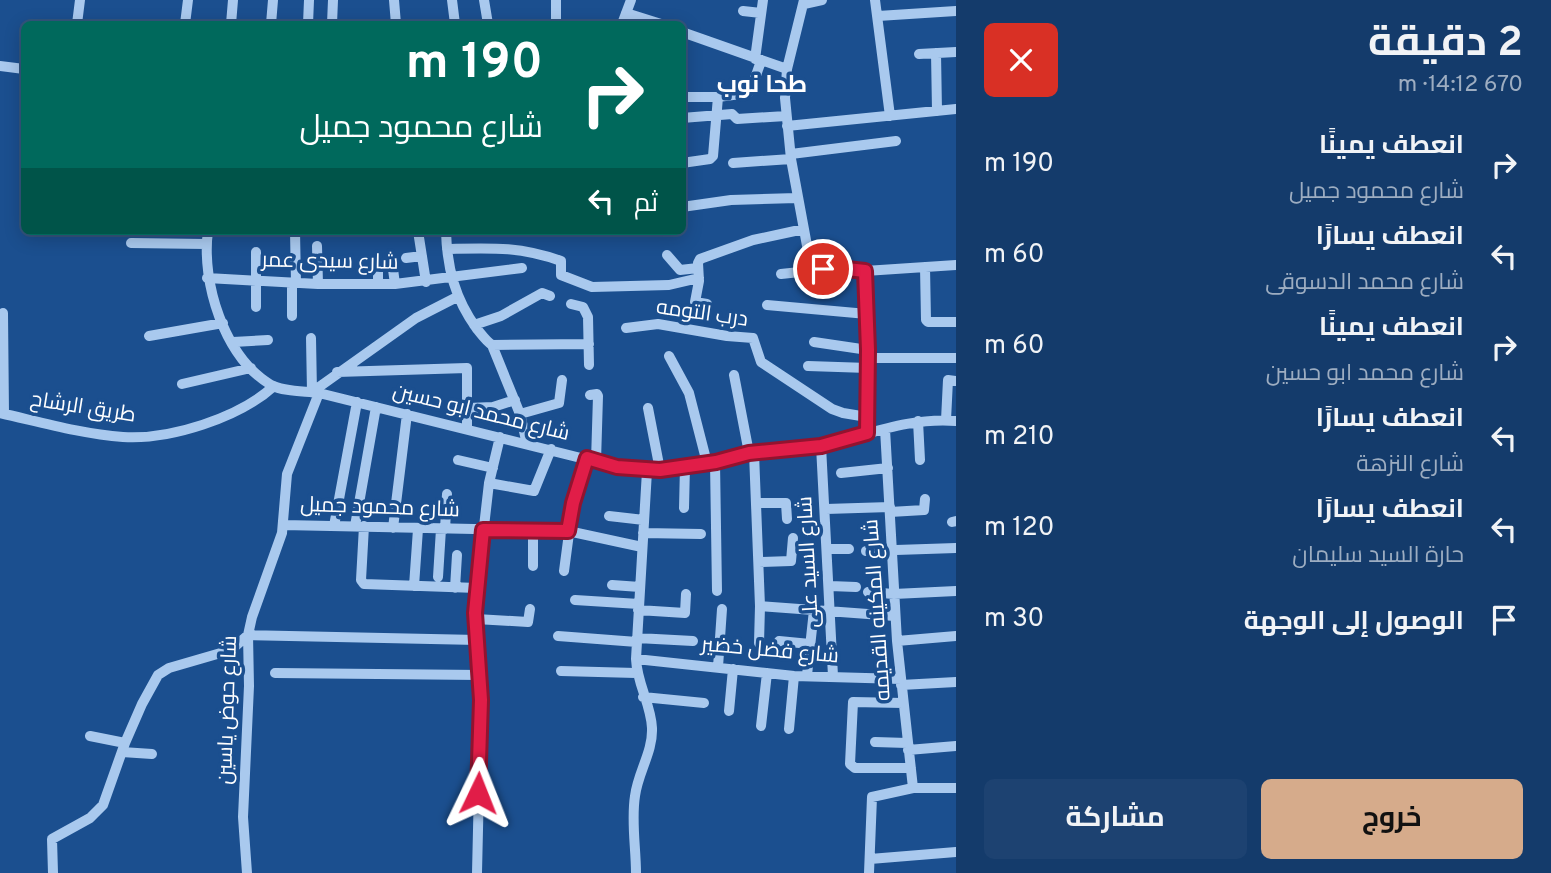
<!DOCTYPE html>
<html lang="ar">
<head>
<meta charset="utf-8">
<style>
  :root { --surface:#143b6b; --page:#1d4271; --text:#f1f3f6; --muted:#9dadc1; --line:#33557e; --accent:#d6ab8b }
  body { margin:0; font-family:Overpass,Cairo,sans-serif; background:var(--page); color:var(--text); direction:rtl; height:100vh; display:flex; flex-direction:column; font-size:26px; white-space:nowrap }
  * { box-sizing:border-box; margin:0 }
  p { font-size:23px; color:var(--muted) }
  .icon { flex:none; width:38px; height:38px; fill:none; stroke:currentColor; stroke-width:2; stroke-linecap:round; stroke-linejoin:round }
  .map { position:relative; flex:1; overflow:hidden; direction:ltr }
  .side { display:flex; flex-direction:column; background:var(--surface); width:595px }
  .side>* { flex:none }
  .hud { position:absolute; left:21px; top:21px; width:665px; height:214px; border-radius:10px; box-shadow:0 4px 18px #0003,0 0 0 2px var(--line); direction:rtl; background:#00695c; color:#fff; overflow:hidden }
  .pin { position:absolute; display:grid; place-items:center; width:60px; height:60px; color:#fff; margin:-30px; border:4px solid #fff; border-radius:50%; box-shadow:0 2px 7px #0007 }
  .me { position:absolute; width:77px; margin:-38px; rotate:2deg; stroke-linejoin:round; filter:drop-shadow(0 0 5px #0008) }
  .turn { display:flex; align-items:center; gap:24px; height:147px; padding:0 28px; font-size:32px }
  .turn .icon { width:91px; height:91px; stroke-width:2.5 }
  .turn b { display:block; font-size:49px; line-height:60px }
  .then { display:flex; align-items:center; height:66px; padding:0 28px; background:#0003; gap:14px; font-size:26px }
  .round { display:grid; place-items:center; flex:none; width:74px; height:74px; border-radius:10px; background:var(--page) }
  .overview { display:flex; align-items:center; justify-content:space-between; height:119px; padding:0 28px }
  h1 { font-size:42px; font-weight:700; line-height:52px }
  .button { display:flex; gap:14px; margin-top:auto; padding:14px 28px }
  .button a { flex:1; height:80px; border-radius:10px; background:var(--accent); color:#111; font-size:28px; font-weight:700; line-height:80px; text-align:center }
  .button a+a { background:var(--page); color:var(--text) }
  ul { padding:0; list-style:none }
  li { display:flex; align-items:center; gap:21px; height:91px; padding:0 28px }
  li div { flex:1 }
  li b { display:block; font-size:26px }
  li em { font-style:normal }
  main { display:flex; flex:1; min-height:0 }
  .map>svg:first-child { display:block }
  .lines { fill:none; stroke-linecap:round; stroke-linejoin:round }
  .minor { stroke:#a9c9ee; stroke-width:10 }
  .route-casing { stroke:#92132f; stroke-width:18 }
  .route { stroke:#e11d48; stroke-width:12 }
  .labels { text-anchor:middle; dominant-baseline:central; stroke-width:7; stroke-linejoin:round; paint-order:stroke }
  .street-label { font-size:21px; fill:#fff; stroke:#1b4f8f }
  .quarter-label { font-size:24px; font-weight:bold; fill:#fff; stroke:#1b4f8f }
</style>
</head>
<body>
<main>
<section class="side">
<div class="overview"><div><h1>2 دقيقة</h1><p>670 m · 14:12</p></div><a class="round" style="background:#d93025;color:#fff"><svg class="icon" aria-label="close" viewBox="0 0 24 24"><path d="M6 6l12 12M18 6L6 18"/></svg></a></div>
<ul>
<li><svg class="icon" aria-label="right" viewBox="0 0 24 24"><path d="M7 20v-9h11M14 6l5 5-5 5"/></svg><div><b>انعطف يمينًا</b><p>شارع محمود جميل</p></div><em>190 m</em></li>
<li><svg class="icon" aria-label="left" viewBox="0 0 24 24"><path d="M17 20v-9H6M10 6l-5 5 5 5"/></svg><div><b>انعطف يسارًا</b><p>شارع محمد الدسوقى</p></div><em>60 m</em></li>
<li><svg class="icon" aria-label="right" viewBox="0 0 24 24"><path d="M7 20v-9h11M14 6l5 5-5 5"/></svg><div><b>انعطف يمينًا</b><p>شارع محمد ابو حسين</p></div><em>60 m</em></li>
<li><svg class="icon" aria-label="left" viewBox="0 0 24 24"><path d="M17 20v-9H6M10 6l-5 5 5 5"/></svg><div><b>انعطف يسارًا</b><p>شارع النزهة</p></div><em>210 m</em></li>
<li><svg class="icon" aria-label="left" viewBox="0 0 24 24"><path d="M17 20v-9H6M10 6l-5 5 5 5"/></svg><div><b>انعطف يسارًا</b><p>حارة السيد سليمان</p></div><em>120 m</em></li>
<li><svg class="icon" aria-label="arrive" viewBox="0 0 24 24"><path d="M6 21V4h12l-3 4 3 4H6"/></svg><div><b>الوصول إلى الوجهة</b></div><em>30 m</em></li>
</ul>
<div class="button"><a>خروج</a><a>مشاركة</a></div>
</section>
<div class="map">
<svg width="956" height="873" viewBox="0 0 956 873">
  <rect width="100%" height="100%" fill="#1b4f8f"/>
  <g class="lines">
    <path class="minor" d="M394,0L396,24
      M452,0L455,24
      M484,0L488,24
      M804,0L787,69L785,98L791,159L808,251L811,254H821L823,269
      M875,0L890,116
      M804,4L822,0
      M743,11L761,13
      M626,13L661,24
      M878,16L956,11
      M77,24L80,0
      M185,24L188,0
      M231,24L233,0
      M271,24L273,0
      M308,24L309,0
      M332,24L333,0
      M556,24V0
      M622,24L631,0
      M682,32L787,69
      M936,53L937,111
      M919,54L956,52
      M755,59L763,0
      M0,66L24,69
      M682,97H718L748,93L752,87L761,61
      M682,118L732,114L737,119L786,116
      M787,126L956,109
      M791,154L896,141
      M682,163L710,159L713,156L718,97
      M733,163L791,159
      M682,207L731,200L797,198
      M208,231C201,282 224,357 271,385C284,392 305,391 319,393L617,467C663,475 704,461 749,453C774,449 800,451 824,445C868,435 910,417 956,421
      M295,231L296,283
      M418,231L426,282
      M446,231C447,268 455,299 477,329C482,335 486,341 492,345L520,414L527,444
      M131,243L206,244
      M317,246L318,284
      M447,249C490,248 519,246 561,261V275L592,287L669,285L699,278
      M667,255L680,270L698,268
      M406,258L422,256
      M378,261V284
      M392,262L395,284
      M925,267L926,320L928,322H956
      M865,271L867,424
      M781,274L837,268L865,271L956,265
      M207,278L318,284H395L522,268
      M571,304L583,307L588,317L589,365
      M707,304L695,302L699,281L698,263L700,259L753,240L804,229
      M767,305L867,314
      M256,307V252
      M3,313L4,414
      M292,316V283
      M474,325L501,316L542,293L550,296
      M626,328L658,324L727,336L753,338L761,362L832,409L843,413L867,417
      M149,336L223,323
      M311,338L312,392
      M233,342L268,340
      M814,342L868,350
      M492,345L589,344
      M669,356L689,393L707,463
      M868,358H956
      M808,366L868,368
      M337,372L467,368V429
      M734,375L749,453
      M182,384L251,368
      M312,392L416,318L457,297
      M590,395L597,394L598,396L596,461
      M468,408L493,407L515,400
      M648,408L660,470
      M0,413C40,422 82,434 123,437C170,440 239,418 274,386
      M520,414L559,403L562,380
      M946,420L948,380L956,381
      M918,421L920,460
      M885,429L897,641L913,788
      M821,446L833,676
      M754,453L760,606L759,643
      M458,460L493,468
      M715,462L717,591
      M841,473L888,468
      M489,483L534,491L551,449
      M756,503H786L787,519
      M684,508L685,466
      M826,509L890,507
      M890,512L924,510L925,499
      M609,516L644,520
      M952,522L956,521
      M283,525L568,531L642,547
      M334,526L357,402
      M355,526L376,407
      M364,526L361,580L364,584L477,588
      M393,528L407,414
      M445,529L447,494
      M643,533L701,534
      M828,549H849
      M866,551L956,548
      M759,562L791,561L793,538
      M533,566V531
      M564,571L573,503L587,458
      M438,577L441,529
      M612,585L640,587
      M414,586L418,529
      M830,586L856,587
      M455,588L457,555
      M868,592L894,594L956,591
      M575,600L639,604
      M760,606L895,616
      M638,610L685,613L686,594
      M476,619L528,622L530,609
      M558,636L637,642
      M637,638L693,641
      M779,641L810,644
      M897,641L956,636
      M636,659L794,676L901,679
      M718,667L722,609
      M561,671L636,673
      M275,673L480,675
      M807,675L814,610
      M901,685L956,682
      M643,697L704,703
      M903,703L853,702L850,764L855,768H911
      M729,711L733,669
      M761,726L767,673
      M789,729L794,676
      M90,736L125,743
      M875,742L907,743
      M908,750L956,746
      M122,752L152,754
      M870,859L956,852
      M53,873L52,839L90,818L103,805L125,743L142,704L158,675L169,668L231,650L248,635L478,640
      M247,873L243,817L249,686L248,635L252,617L282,533L287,474L319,393
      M477,873L481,700L475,605L489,483L500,437
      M636,873C636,848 631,821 635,796C638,772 653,752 652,728C651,704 637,684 636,659L647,471
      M869,873L872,797L913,788H956"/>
  </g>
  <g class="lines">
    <defs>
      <path id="route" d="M478,793L481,700L475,613L483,530L568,531L573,503L587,458L617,467L660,470L716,462L749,453L821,446L867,433L868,350L865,271L837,268L823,269"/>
    </defs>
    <use href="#route" class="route-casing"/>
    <use href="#route" class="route"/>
  </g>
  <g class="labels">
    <g class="street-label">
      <text transform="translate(330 262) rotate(1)">شارع سيدى عمر</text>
      <text transform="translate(702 314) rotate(8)">درب التومه</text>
      <text transform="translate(83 408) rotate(9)">طريق الرشاح</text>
      <text transform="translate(481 413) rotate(14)">شارع محمد ابو حسين</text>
      <text transform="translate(380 508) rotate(2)">شارع محمود جميل</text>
      <text transform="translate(809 562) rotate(-93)">شارع السيد على</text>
      <text transform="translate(878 610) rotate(-94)">شارع المكينه القديمه</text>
      <text transform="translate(770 651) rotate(5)">شارع فضل خضير</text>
      <text transform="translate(228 710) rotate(-88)">شارع حوض ياسين</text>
    </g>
    <g class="quarter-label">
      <text x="762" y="86">طحا نوب</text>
    </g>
  </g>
</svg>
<div class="pin" style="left:823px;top:269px;background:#d93025"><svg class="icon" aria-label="arrive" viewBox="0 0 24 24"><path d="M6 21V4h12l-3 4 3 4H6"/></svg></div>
<svg class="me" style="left:478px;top:793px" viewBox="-20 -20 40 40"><path d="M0-17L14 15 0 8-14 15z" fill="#e11d48" stroke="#fff" stroke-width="4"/></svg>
<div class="hud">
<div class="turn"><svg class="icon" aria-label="right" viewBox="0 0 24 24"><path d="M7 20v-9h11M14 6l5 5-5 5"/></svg><div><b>190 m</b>شارع محمود جميل</div></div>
<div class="then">ثم<svg class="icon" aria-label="left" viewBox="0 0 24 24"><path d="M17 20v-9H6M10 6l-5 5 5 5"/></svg></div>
</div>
</div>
</main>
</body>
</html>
